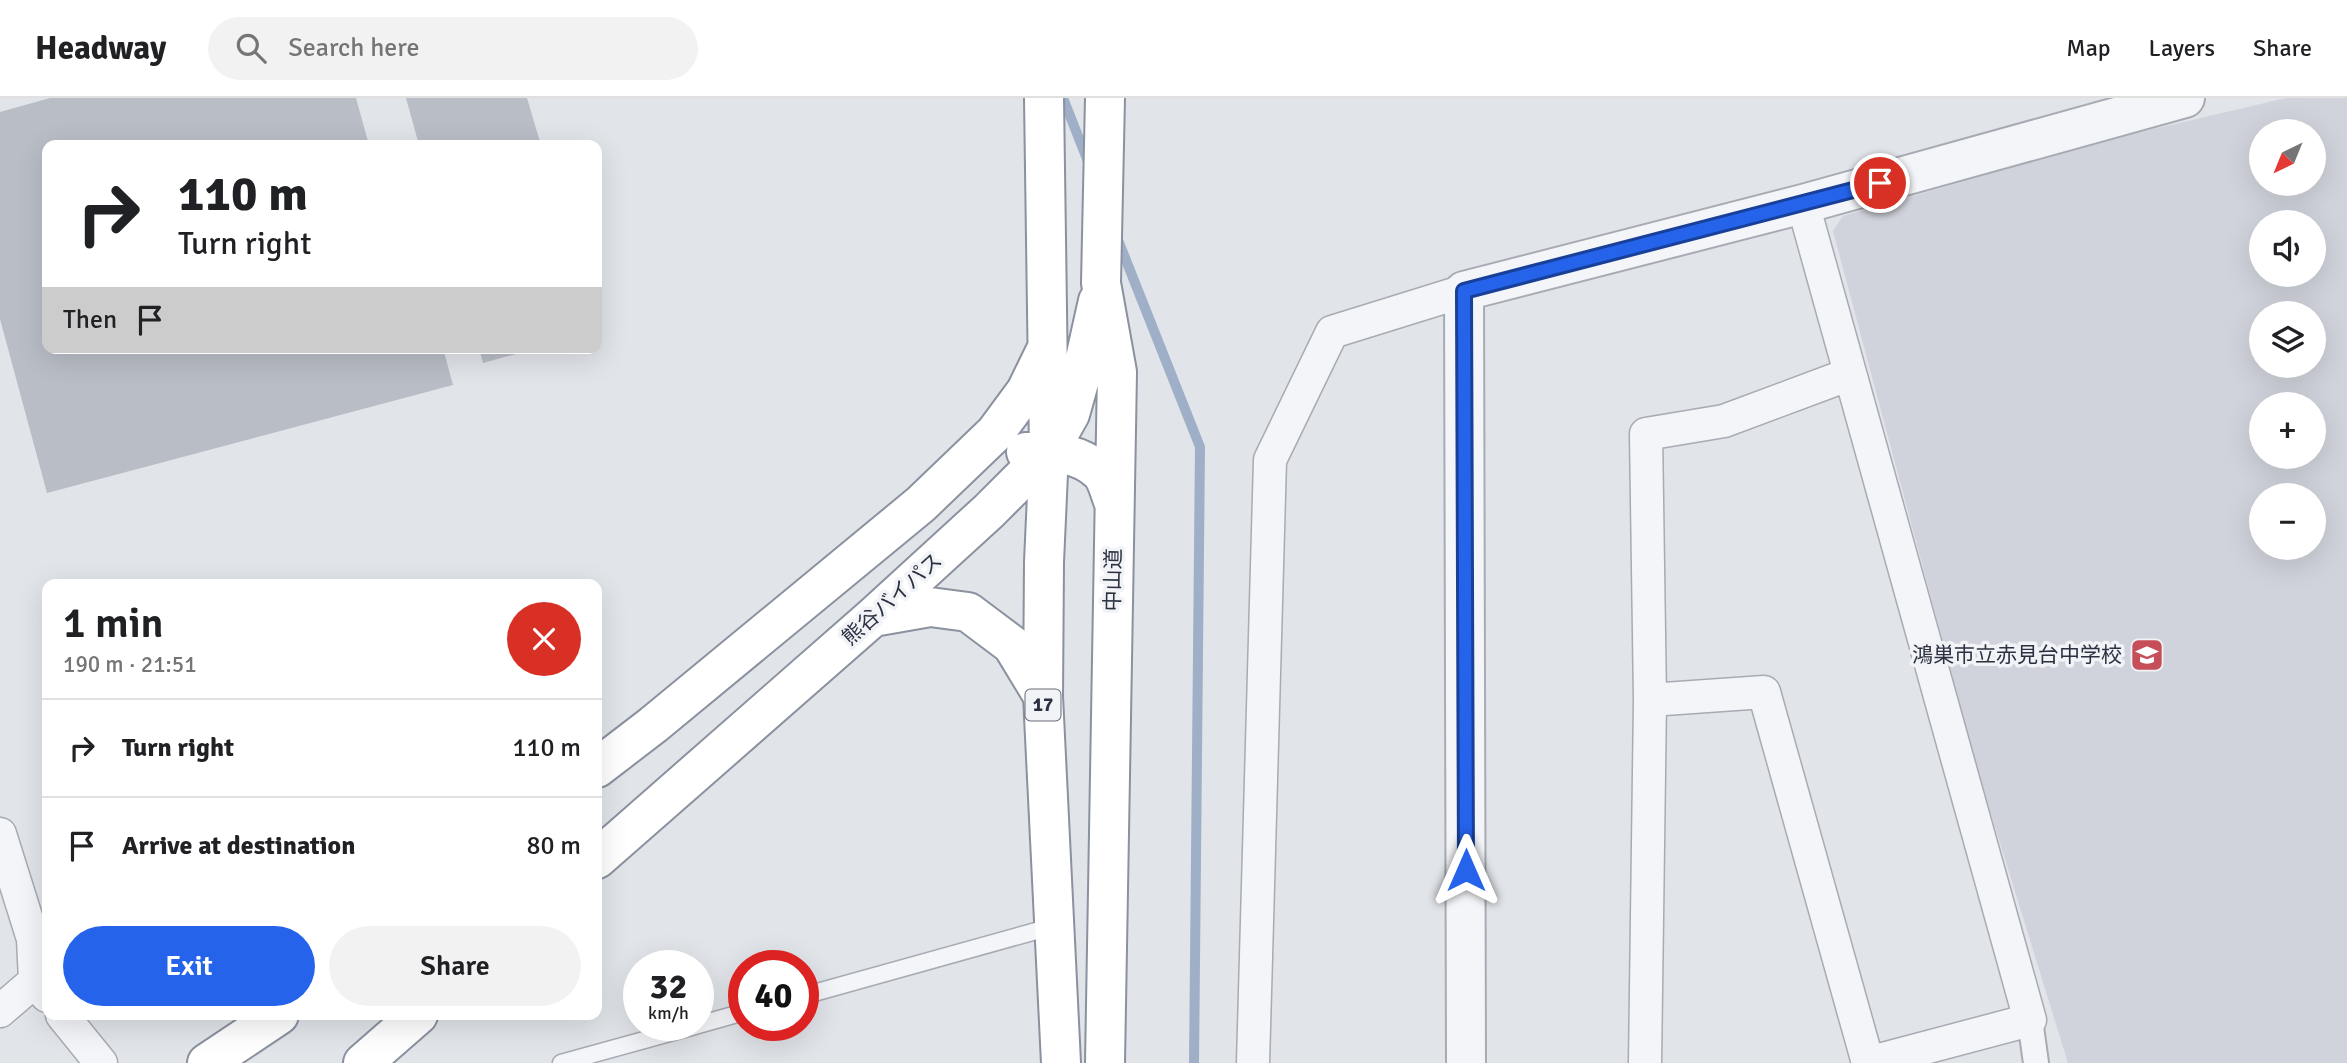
<!DOCTYPE html>
<html lang="en">
<head>
<meta charset="utf-8">
<style>
  :root { --surface:#fff; --page:#f2f2f2; --text:#202124; --muted:#757577; --line:#e0e0e0; --accent:#2563eb }
  body { margin:0; font-family:Signika,"Noto Sans JP",sans-serif; background:var(--page); color:var(--text); height:100vh; display:flex; flex-direction:column; font-size:26px; white-space:nowrap }
  * { box-sizing:border-box; margin:0 }
  p { font-size:23px; color:var(--muted) }
  .icon { flex:none; width:38px; height:38px; fill:none; stroke:currentColor; stroke-width:2; stroke-linecap:round; stroke-linejoin:round }
  .map { position:relative; flex:1; overflow:hidden }
  .side { position:absolute; left:42px; top:481px; width:560px; height:441px; display:flex; flex-direction:column; background:var(--surface); border-radius:14px; box-shadow:0 7px 28px #0002 }
  .side>* { flex:none }
  .top-card { position:absolute; left:42px; top:42px; width:560px; height:214px; border-radius:14px; box-shadow:0 7px 28px #0002; background:#fff; color:var(--text); overflow:hidden }
  .needle { width:46px; rotate:223deg }
  .buttons { position:absolute; left:2249px; top:21px; display:grid; gap:14px }
  .buttons a { display:grid; place-items:center; width:77px; height:77px; border-radius:50%; background:var(--surface); box-shadow:0 7px 28px #0002; font-size:35px }
  .speed { position:absolute; left:623px; top:852px; display:flex; gap:14px; font-size:35px; font-weight:700; text-align:center }
  .speed>* { display:grid; place-content:center; width:91px; height:91px; border-radius:50%; background:var(--surface); box-shadow:0 7px 28px #0002; line-height:1 }
  .speed small { font-size:18px; font-weight:400 }
  .speed .limit { border:10px solid #d22; background:#fff; color:#111 }
  .pin { position:absolute; display:grid; place-items:center; width:60px; height:60px; color:#fff; margin:-30px; border:4px solid #fff; border-radius:50%; box-shadow:0 2px 7px #0007 }
  .me { position:absolute; width:77px; margin:-38px; rotate:0deg; stroke-linejoin:round; filter:drop-shadow(0 0 5px #0008) }
  .turn { display:flex; align-items:center; gap:24px; height:147px; padding:0 21px; font-size:32px }
  .turn .icon { width:91px; height:91px; stroke-width:2.5 }
  .turn b { display:block; font-size:49px; line-height:60px }
  .then { display:flex; align-items:center; height:66px; padding:0 21px; background:#0003; gap:14px; font-size:26px }
  .round { display:grid; place-items:center; flex:none; width:74px; height:74px; border-radius:37px; background:var(--page) }
  .overview { display:flex; align-items:center; justify-content:space-between; height:119px; padding:0 21px }
  h1 { font-size:42px; font-weight:600; line-height:52px }
  .primary-button { display:flex; gap:14px; margin-top:auto; padding:14px 21px }
  .primary-button a { flex:1; height:80px; border-radius:42px; background:var(--accent); color:#fff; font-size:28px; font-weight:600; line-height:80px; text-align:center }
  .primary-button a+a { background:var(--page); color:var(--text) }
  ul { padding:0; list-style:none }
  li { display:flex; align-items:center; gap:21px; height:98px; padding:0 21px; border-top:2px solid var(--line) }
  li div { flex:1 }
  li b { display:block; font-size:26px }
  li em { font-style:normal }
  header { display:flex; align-items:center; gap:42px; box-sizing:border-box; height:98px; padding:0 35px; background:var(--surface); border-bottom:2px solid var(--line) }
  header strong { font-size:33px }
  nav { display:flex; gap:38px; margin-inline-start:auto; font-size:24px }
  .search { width:490px; height:63px; background:var(--page); display:flex; align-items:center; gap:18px; box-sizing:border-box; padding:0 24px; border-radius:38px; color:var(--muted); font-size:26px }
  .map>svg:first-child { display:block }
  .built { fill:#d0d3db; fill-rule:evenodd }
  .lines { fill:none; stroke-linecap:round; stroke-linejoin:round }
  .stream { stroke:#9eafc7; stroke-width:10 }
  .building { fill:#b9bdc6 }
  .service-casing { stroke:#a7abb3; stroke-width:19 }
  .pedestrian-casing { stroke:#a7abb3; stroke-width:28 }
  .minor-casing { stroke:#a7abb3; stroke-width:35 }
  .tertiary-casing { stroke:#a7abb3; stroke-width:42 }
  .trunk-casing { stroke:#8a919f; stroke-width:42 }
  .service { stroke:#f4f5f8; stroke-width:16 }
  .pedestrian { stroke:#f4f5f8; stroke-width:24 }
  .minor { stroke:#f4f5f8; stroke-width:32 }
  .tertiary { stroke:#f4f5f8; stroke-width:38 }
  .trunk { stroke:#fff; stroke-width:38 }
  .route-casing { stroke:#184099; stroke-width:18 }
  .route { stroke:#2563eb; stroke-width:12 }
  .labels { text-anchor:middle; dominant-baseline:central; stroke-width:7; stroke-linejoin:round; paint-order:stroke }
  .shield { fill:#f1f3f7; stroke:#666b77; stroke-width:2 }
  .shield-label { font-size:19px; font-weight:bold; fill:#2b3140 }
  .street-label { font-size:21px; fill:#2b3140; stroke:#f1f3f7 }
  .poi-label { font-size:21px; fill:#2b3140; stroke:#f1f3f7; text-anchor:end }
</style>
</head>
<body>
<header>
<strong>Headway</strong>
<div class="search"><svg class="icon" aria-label="search" viewBox="0 0 24 24"><circle cx="10" cy="10" r="6"/><path d="M15 15l6 6"/></svg>Search here</div>
<nav><a>Map</a><a>Layers</a><a>Share</a></nav>
</header>
<div class="map">
<svg width="2347" height="965" viewBox="0 0 2347 965">
  <rect width="100%" height="100%" fill="#e1e4e9"/>
  <path class="built" d="M2286,0H2347V965H2068L1975,664L1833,133L1843,118L2124,38ZM2261,33H2314V86H2261ZM2314,124V177H2261V124ZM2314,215V268H2261V215ZM2261,306H2314V359H2261ZM2261,397H2314V450H2261Z"/>
  <g class="lines">
    <path class="stream" d="M1063,0L1089,66
      M1116,137L1200,349L1194,965"/>
  </g>
  <path class="building" d="M50,0H356L369,47H47V250H443L453,287L47,395L0,221V14Z
    M406,0H527L541,47H419Z
    M479,250H534V251L483,265Z"/>
  <g class="lines">
    <defs>
      <path id="service" d="M803,898L1054,828
        M698,927L744,914
        M561,965L695,928"/>
      <path id="pedestrian" d="M2030,922L2036,965"/>
      <path id="minor" d="M1803,106L2030,922L1868,965
        M1650,602L1764,594L1868,965
        M0,736L33,841L35,883L47,898
        M0,913L35,883
        M62,917L101,965
        M1253,965L1270,362L1332,234L1464,193
        M1645,965L1650,602L1646,336L1724,323L1850,276"/>
      <path id="tertiary" d="M1466,965L1464,193L1803,106L2185,0"/>
      <path id="trunk" d="M1044,0L1049,353L1044,464L1043,598L1061,965
        M1026,354C1052,353 1080,355 1100,374C1107,381 1110,396 1114,405
        M873,519L930,509L968,514L1012,547L1043,598
        M597,670L653,627L921,406L995,335L1026,293L1045,254
        M597,761L873,519L989,413L1049,353L1070,316L1083,270L1098,203
        M207,965L279,917
        M363,965L418,917
        M1105,965L1117,274L1101,185L1105,0"/>
    </defs>
    <use href="#service" class="service-casing"/>
    <use href="#pedestrian" class="pedestrian-casing"/>
    <use href="#minor" class="minor-casing"/>
    <use href="#tertiary" class="tertiary-casing"/>
    <use href="#trunk" class="trunk-casing"/>
    <use href="#service" class="service"/>
    <use href="#pedestrian" class="pedestrian"/>
    <use href="#minor" class="minor"/>
    <use href="#tertiary" class="tertiary"/>
    <use href="#trunk" class="trunk"/>
  </g>
  <g class="lines">
    <defs>
      <path id="route" d="M1466,772L1464,193L1880,85"/>
    </defs>
    <use href="#route" class="route-casing"/>
    <use href="#route" class="route"/>
  </g>
  <defs>
    <symbol id="school-square" viewBox="-11 -11 22 22"><rect x="-9" y="-9" width="18" height="18" rx="4" fill="#c64e58" stroke="#f1f3f7"/><path d="M0-5L7-2L0 1L-7-2ZM-4 1L0 2.5L4 1V4Q0 6-4 4Z" fill="#fff"/></symbol>
  </defs>
  <g fill-rule="evenodd">
    <use href="#school-square" x="2128" y="538" width="38" height="38"/>
  </g>
  <g class="labels">
    <rect class="shield" x="1025.5" y="591.5" width="35" height="31" rx="5"/>
    <g class="shield-label">
      <text x="1043" y="607">17</text>
    </g>
    <g class="street-label">
      <text transform="translate(1113 482) rotate(-89)">中山道</text>
      <text transform="translate(892 501) rotate(-42)">熊谷バイパス</text>
    </g>
    <g class="poi-label">
      <text x="2122" y="557">鴻巣市立赤見台中学校</text>
    </g>
  </g>
</svg>
<div class="buttons">
<a><svg class="needle" viewBox="-14 -14 28 28"><path d="M0-13l5 13h-10z" fill="#e53935"/><path d="M0 13l5-13h-10z" fill="#757577"/></svg></a>
<a><svg class="icon" aria-label="sound" viewBox="0 0 24 24"><path d="M4 9h4l5-4v14l-5-4H4zM17 9q2 3 0 6"/></svg></a>
<a><svg class="icon" aria-label="layers" viewBox="0 0 24 24"><path d="M12 4l9 5-9 5-9-5zM3 14l9 5 9-5"/></svg></a>
<a>+</a>
<a>−</a>
</div>
<div class="speed"><div>32<small>km/h</small></div><div class="limit">40</div></div>
<div class="pin" style="left:1880px;top:85px;background:#d93025"><svg class="icon" aria-label="arrive" viewBox="0 0 24 24"><path d="M6 21V4h12l-3 4 3 4H6"/></svg></div>
<svg class="me" style="left:1466px;top:772px" viewBox="-20 -20 40 40"><path d="M0-17L14 15 0 8-14 15z" fill="#2563eb" stroke="#fff" stroke-width="4"/></svg>
<div class="top-card">
<div class="turn"><svg class="icon" aria-label="right" viewBox="0 0 24 24"><path d="M7 20v-9h11M14 6l5 5-5 5"/></svg><div><b>110 m</b>Turn right</div></div>
<div class="then">Then<svg class="icon" aria-label="arrive" viewBox="0 0 24 24"><path d="M6 21V4h12l-3 4 3 4H6"/></svg></div>
</div>
<section class="side">
<div class="overview"><div><h1>1 min</h1><p>190 m · 21:51</p></div><a class="round" style="background:#d93025;color:#fff"><svg class="icon" aria-label="close" viewBox="0 0 24 24"><path d="M6 6l12 12M18 6L6 18"/></svg></a></div>
<ul>
<li><svg class="icon" aria-label="right" viewBox="0 0 24 24"><path d="M7 20v-9h11M14 6l5 5-5 5"/></svg><div><b>Turn right</b></div><em>110 m</em></li>
<li><svg class="icon" aria-label="arrive" viewBox="0 0 24 24"><path d="M6 21V4h12l-3 4 3 4H6"/></svg><div><b>Arrive at destination</b></div><em>80 m</em></li>
</ul>
<div class="primary-button"><a>Exit</a><a>Share</a></div>
</section>
</div>
</body>
</html>
